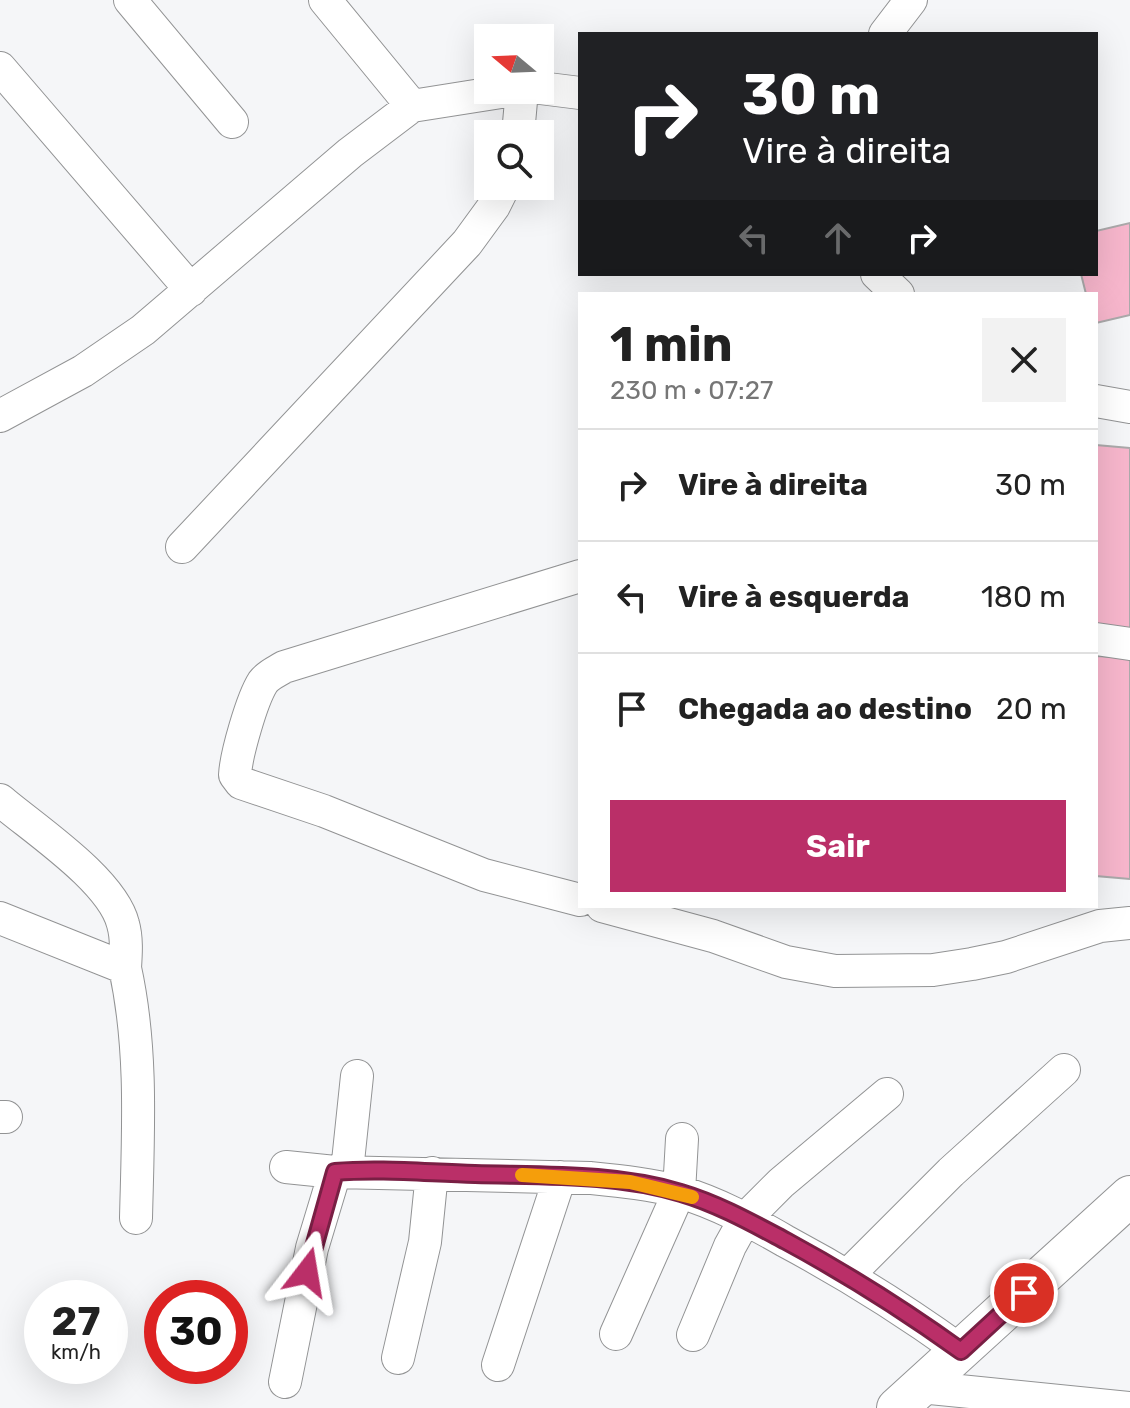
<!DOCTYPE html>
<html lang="pt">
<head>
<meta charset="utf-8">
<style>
  :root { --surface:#fff; --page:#f2f2f2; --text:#222; --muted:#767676; --line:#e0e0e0; --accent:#ba2f68 }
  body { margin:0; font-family:Rubik,sans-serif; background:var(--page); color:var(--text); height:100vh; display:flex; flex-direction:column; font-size:30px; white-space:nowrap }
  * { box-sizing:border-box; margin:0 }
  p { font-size:26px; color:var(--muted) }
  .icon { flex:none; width:44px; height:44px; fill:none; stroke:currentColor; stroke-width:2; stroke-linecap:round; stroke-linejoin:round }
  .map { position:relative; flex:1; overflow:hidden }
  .panel { position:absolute; left:578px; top:292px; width:520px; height:616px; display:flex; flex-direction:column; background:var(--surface); border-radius:0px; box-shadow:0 8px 32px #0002 }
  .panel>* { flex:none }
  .banner { position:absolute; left:578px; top:32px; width:520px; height:244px; border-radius:0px; box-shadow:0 8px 32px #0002; background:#202124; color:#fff; overflow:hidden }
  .needle { width:52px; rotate:289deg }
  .controls { position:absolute; left:474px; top:24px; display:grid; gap:16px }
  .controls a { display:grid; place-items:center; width:80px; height:80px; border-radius:0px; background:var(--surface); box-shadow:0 8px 32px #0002; font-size:40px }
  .speed { position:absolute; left:24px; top:1280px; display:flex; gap:16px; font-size:40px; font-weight:700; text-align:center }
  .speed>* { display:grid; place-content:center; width:104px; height:104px; border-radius:50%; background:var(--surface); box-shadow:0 8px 32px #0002; line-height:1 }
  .speed small { font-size:20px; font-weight:400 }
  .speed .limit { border:12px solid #d22; background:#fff; color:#111 }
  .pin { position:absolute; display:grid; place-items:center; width:68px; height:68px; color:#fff; margin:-34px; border:4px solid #fff; border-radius:50%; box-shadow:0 2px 8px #0007 }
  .me { position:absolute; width:88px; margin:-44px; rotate:14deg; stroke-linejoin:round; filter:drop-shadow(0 0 6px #0008) }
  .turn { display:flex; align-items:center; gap:28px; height:168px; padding:0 32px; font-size:36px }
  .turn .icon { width:104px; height:104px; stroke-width:2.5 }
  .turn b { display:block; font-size:56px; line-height:68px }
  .lanes { display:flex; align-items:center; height:76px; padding:0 32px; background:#0003; justify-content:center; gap:40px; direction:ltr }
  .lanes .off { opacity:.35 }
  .round { display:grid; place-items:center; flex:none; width:84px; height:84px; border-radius:0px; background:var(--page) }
  .summary { display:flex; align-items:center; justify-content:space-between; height:136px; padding:0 32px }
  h1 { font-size:48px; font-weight:700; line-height:60px }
  .button { display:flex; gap:16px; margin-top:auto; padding:16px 32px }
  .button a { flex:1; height:92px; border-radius:0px; background:var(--accent); color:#fff; font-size:32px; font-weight:700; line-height:92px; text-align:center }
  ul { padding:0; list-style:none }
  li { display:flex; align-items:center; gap:24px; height:112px; padding:0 32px; border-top:2px solid var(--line) }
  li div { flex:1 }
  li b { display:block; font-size:30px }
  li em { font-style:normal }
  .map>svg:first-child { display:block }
  .building { fill:#f7b6cc; stroke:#aba9aa; stroke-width:2 }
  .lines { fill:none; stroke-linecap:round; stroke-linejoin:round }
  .minor-casing { stroke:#929394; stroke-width:34 }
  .major-casing { stroke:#929394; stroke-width:42 }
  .minor { stroke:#fff; stroke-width:32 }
  .major { stroke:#fff; stroke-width:40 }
  .route-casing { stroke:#791f44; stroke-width:20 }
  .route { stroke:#ba2f68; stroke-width:14 }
  .slow { stroke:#f59e0b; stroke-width:14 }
</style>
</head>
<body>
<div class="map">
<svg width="1130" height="1408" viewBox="0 0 1130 1408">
  <rect width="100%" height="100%" fill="#f5f6f8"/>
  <path class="building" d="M1130,223V315L1096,323V294H1086L1081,274H1096V231Z
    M1096,445L1130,448V631L1096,628Z
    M1096,656L1130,658V879L1096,876Z"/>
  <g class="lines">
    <defs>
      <path id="minor" d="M130,0L232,122
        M325,0L412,106
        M885,34L911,0
        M0,68L191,290
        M540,88L580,93
        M518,134L522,90
        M877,274L898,294
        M1096,401L1130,407
        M0,416L83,371L143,330L350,153L412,106L513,90
        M182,547L467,243L494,206L504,186
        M580,576L284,667C276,672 268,675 263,682C252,699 236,755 235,775L241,783L324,811L484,875L580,900
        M1096,639L1130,644
        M0,800C34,829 112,880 123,924C127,938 126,953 125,968
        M602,906L713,936L786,962L835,971L933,970L972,964L1006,957L1100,926L1130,923
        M0,918L125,968C143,1050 138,1134 136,1218
        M0,1117H6
        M286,1167L335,1172L590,1178C620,1181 651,1184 680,1192C717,1203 752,1222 785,1241C847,1274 904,1310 961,1351
        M347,1171L357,1076
        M848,1275L951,1172L1064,1070
        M616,1334L679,1192L682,1139
        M693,1335L730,1246L745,1219L781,1183L887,1094
        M398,1358L425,1242L432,1173
        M498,1365L560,1177
        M285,1382L312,1248L335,1172
        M920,1387L1130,1408"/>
      <path id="major" d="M897,1408L1130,1196"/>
    </defs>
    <use href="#minor" class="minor-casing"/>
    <use href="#major" class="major-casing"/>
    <use href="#minor" class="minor"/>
    <use href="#major" class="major"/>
  </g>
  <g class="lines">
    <defs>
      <path id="route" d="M307,1272L335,1172C381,1168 429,1173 475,1174C543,1176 615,1173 681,1193C718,1204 752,1223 786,1241C847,1274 904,1310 961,1351L1024,1293"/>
    </defs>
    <use href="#route" class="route-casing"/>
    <use href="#route" class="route"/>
    <path class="slow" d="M522,1175L630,1182L692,1197"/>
  </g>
</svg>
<div class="controls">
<a><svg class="needle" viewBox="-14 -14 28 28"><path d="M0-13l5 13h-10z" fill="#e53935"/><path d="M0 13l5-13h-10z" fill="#767676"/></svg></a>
<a><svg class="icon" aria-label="search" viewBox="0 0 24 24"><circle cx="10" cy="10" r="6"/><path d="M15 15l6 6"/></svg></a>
</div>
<div class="speed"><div>27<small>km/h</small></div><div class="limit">30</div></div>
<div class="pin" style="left:1024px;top:1293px;background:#d93025"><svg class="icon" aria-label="arrive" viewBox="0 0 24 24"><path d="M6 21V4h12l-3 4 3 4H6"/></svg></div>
<svg class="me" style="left:307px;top:1272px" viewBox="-20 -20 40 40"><path d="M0-17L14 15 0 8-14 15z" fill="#ba2f68" stroke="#fff" stroke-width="4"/></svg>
<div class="banner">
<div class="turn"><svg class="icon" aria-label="right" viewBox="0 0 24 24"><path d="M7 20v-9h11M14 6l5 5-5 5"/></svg><div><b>30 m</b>Vire à direita</div></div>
<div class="lanes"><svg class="icon off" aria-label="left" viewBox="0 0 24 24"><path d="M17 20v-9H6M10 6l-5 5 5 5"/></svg><svg class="icon off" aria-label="ahead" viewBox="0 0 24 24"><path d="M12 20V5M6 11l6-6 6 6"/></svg><svg class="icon" aria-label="right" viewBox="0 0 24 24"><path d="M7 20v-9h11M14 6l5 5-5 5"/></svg></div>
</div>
<section class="panel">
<div class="summary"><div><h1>1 min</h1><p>230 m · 07:27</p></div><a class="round"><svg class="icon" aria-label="close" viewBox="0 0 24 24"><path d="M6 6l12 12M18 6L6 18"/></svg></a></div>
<ul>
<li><svg class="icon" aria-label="right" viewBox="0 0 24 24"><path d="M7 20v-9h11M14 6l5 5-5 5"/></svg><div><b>Vire à direita</b></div><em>30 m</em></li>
<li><svg class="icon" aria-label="left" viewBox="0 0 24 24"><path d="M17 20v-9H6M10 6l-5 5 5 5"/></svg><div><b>Vire à esquerda</b></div><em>180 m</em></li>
<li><svg class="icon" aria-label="arrive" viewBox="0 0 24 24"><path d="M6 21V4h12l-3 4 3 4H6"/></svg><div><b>Chegada ao destino</b></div><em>20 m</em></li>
</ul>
<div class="button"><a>Sair</a></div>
</section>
</div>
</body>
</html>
